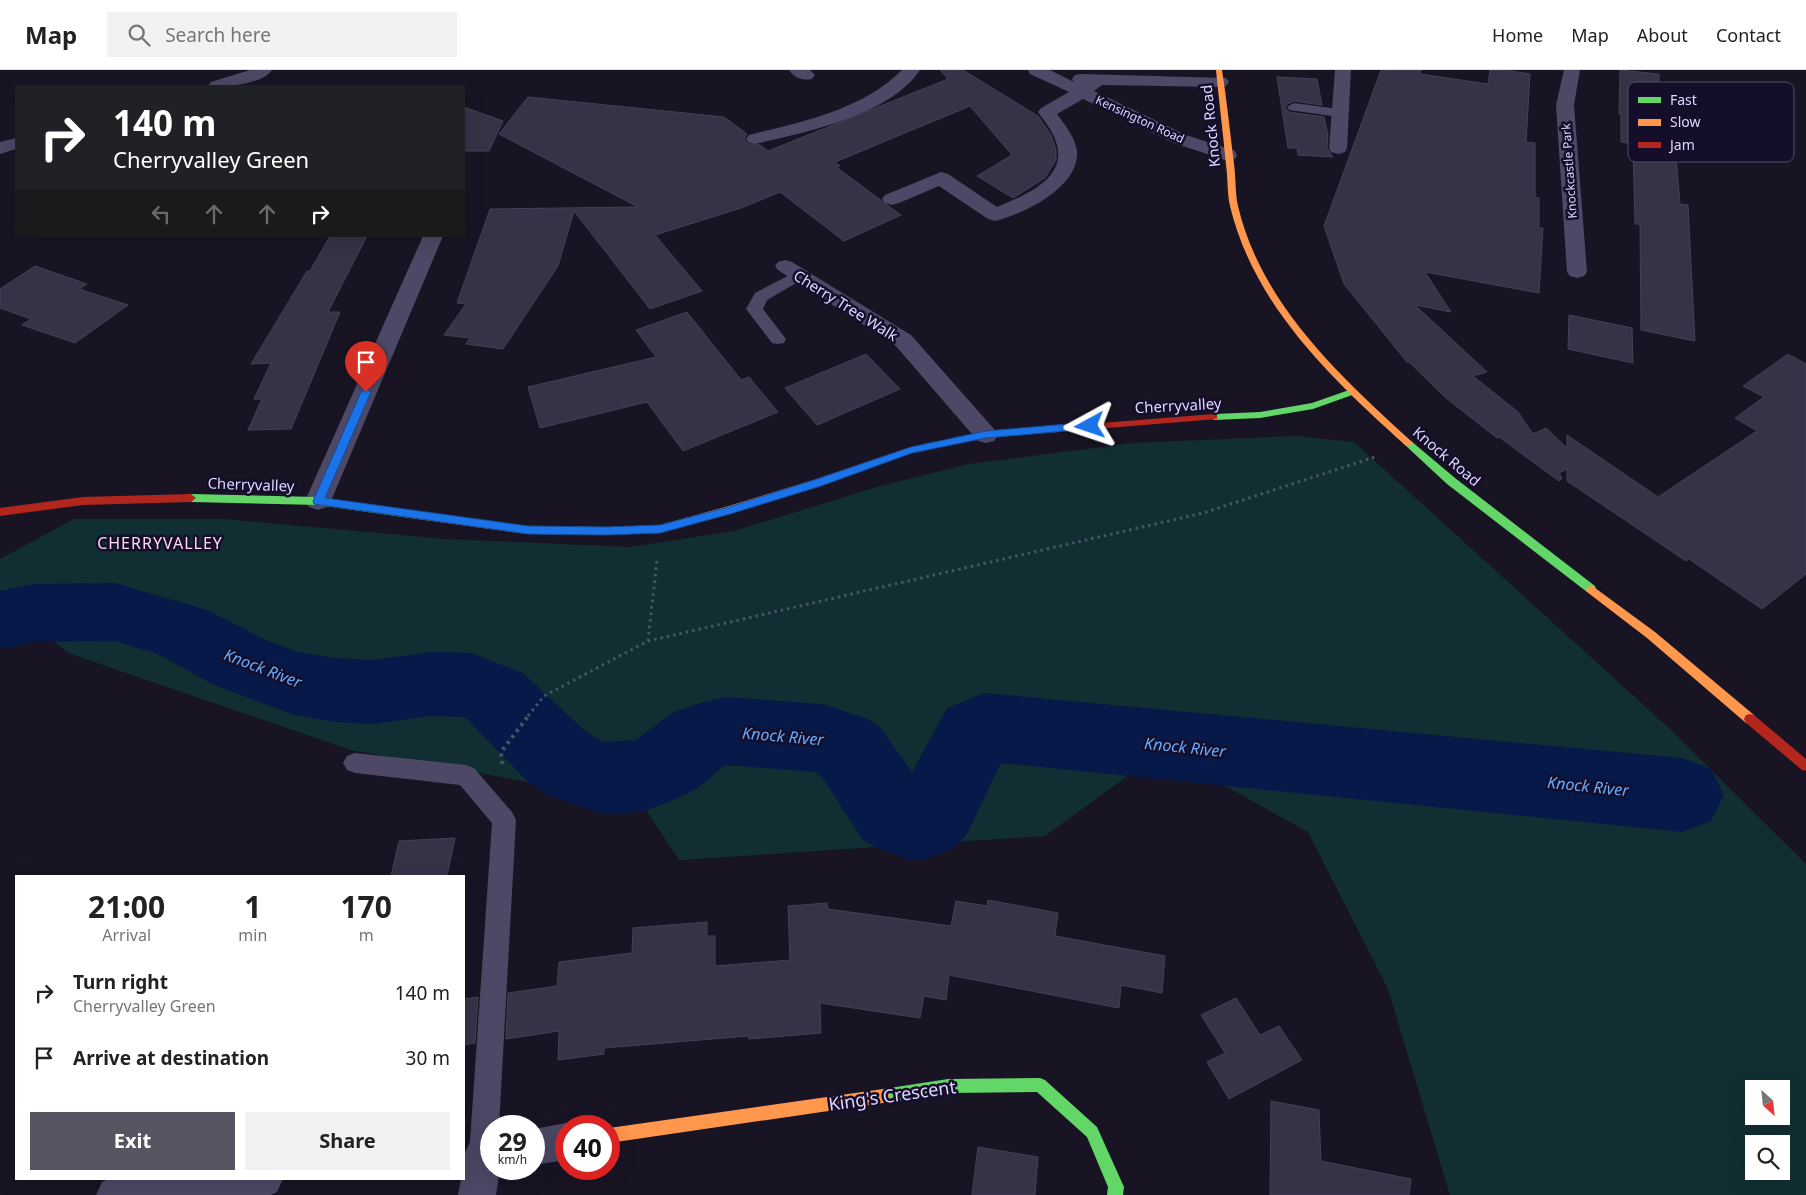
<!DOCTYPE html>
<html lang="en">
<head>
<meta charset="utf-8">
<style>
  :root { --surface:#fff; --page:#f2f2f2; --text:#222; --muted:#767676; --line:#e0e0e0; --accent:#585563 }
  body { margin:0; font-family:"Noto Sans",sans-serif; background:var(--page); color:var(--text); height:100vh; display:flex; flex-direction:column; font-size:19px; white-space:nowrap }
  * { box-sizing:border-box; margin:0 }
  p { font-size:16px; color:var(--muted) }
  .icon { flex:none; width:28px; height:28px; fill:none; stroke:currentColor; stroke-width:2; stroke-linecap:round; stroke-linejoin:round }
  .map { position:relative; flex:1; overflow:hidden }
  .panel { position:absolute; left:15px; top:805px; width:450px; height:305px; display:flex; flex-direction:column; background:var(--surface); border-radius:0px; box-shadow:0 5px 20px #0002 }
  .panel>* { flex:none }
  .top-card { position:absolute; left:15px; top:15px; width:450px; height:152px; border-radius:0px; box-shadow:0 5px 20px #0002; background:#202124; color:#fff; overflow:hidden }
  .needle { width:32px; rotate:153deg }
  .controls { position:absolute; left:1745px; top:1010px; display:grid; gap:10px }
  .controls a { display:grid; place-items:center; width:45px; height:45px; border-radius:0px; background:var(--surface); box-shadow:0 5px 20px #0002; font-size:25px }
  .speed { position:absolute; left:480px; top:1045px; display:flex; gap:10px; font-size:25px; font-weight:700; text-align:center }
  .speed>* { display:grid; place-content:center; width:65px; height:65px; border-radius:50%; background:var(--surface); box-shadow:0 5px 20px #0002; line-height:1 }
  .speed small { font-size:12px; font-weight:400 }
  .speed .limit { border:8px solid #d22; background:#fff; color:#111 }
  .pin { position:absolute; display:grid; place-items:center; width:42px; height:42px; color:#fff; margin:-51px -21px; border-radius:50% 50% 50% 0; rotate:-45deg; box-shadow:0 0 5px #0007 }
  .pin .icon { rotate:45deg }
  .me { position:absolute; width:55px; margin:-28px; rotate:265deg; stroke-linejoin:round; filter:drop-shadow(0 0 4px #0008) }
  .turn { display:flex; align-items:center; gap:18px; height:105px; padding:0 15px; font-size:22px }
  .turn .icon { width:65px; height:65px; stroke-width:2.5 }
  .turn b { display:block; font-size:35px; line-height:42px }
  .lanes { display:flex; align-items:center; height:48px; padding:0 15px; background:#0003; justify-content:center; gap:25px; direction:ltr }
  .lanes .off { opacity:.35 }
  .eta { display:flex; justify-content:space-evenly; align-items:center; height:85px; text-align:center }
  .eta b { font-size:30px; font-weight:700; line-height:35px }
  .action { display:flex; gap:10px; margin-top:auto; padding:10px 15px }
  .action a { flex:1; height:58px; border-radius:0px; background:var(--accent); color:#fff; font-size:20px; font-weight:700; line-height:58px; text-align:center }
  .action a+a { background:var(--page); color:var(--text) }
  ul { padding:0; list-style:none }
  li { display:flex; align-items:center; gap:15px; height:65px; padding:0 15px }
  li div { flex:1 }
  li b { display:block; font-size:19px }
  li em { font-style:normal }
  header { display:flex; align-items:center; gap:30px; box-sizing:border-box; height:70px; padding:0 25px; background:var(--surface); border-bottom:1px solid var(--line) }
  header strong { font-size:24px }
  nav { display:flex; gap:28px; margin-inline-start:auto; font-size:18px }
  .search { width:350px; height:45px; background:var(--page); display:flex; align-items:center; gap:12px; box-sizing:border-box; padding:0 18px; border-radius:0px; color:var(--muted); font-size:19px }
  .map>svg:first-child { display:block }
  .green { fill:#112f33; fill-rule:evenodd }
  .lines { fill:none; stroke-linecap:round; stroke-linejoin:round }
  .river { fill:#071948; fill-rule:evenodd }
  .building { fill:#373246; stroke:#453f58 }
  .path-far1 { stroke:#475566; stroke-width:3; stroke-dasharray:2.5 4; stroke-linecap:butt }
  .path { stroke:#475566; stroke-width:4; stroke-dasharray:3 4.5; stroke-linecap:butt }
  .lane { fill:#4c4865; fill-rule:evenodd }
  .street { fill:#4c4865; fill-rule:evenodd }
  .fast { fill:#63d668; fill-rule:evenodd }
  .slow { fill:#ff974d; fill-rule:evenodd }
  .jam { fill:#b3261e; fill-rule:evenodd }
  .route { fill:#1a73e8; stroke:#114b97 }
  .labels { text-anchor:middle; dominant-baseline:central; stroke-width:5; stroke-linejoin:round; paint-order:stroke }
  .far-street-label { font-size:12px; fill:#dfd7ff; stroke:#150e2a }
  .street-label { font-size:15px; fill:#dfd7ff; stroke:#150e2a }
  .neighbourhood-label { font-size:16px; letter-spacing:1px; fill:#ffd9ee; stroke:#150e2a }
  .water-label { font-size:16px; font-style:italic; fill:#65acff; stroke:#150e2a }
  .near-street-label { font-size:18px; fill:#dfd7ff; stroke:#150e2a }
  .key { fill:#150e2a; stroke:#524a6a; stroke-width:1 }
  .key-label { font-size:14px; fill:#dfd7ff }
</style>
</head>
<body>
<header>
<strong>Map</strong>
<div class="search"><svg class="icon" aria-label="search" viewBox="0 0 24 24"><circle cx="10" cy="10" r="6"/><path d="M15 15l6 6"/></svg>Search here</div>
<nav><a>Home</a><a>Map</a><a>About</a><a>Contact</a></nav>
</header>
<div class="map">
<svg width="1806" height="1125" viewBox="0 0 1806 1125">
  <rect width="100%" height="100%" fill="#181424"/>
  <path class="green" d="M1296,366L1354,372L1671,660L1806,794V1125H1450L1388,919L1308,762L1162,681L1045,766L679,790L641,732L351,680L68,583L0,526V489L74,449H224L445,469L630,477L734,461L877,417L969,394L1134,373ZM1754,1019H1781V1046H1754ZM1754,1074H1781V1101H1754Z"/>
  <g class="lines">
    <path class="river" d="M115,513L207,540L266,570L297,582L335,588L373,590L431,582L471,583L523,603L585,661L603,672L636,670L672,643L700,633L725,627L822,634L868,649L880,657L912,702L947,638L985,623L1682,688L1711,699L1724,725L1711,751L1682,762L1001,693L966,766L952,779L922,790L907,789L877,778L863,770L822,707L816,702L725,695L698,718L676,729L647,740L626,744H603L548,725L527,711L467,649L463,647L431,646L373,654L335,652L294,645L212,614L158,584L115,571L34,572L0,579V521L34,514Z"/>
  </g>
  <path class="building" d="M940,0H963L1038,46L1051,65L1056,80V90L1045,108L1013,128L977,106L1012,85L970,36L835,92L840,96L836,97L901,145L844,171L780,122L744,137L655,165L702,221L650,239L574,141L558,196L503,279L466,274L470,268L444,265L466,234L457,233L490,139L638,137L499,64L528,27L724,47L747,64L744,69L748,74L760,75L768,81L948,9Z
    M1381,0H1421L1420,4L1488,14L1490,0H1505L1530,4L1526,72L1535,73V127L1539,128V158H1543L1539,223L1425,202L1451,242L1415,235L1487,302L1473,306L1518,342L1533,364L1546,358L1567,378V365L1658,427L1757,361L1735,348L1764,327L1743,316L1788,284L1806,294V504L1762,539L1689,489L1686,491L1567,411V399L1559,403L1562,408L1559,411L1499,367L1497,368L1446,328L1409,292H1407L1344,214L1324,156Z
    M1620,0L1659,4L1661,62L1665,63V73L1675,74L1680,134L1688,135L1695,271L1641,260L1640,154H1635L1633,74L1621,72V44H1619Z
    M1277,7L1317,9L1322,35L1294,31L1286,35L1285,38L1289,42L1324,47L1328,65L1327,78L1333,87L1298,85L1297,78H1288Z
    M464,37L503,51L489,81H464Z
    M330,166H367L328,242H340L291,359L248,360L262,329H254L271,293L251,294L307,201H310Z
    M35,196L87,214L79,219L128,235L75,273L22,255L31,249L0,238V219Z
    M687,242L741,310L749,307L778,342L683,381L647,332L540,358L528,317L656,287L636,260Z
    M1569,245L1632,258L1633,293L1568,279Z
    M866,284L900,319L817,355L785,318Z
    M455,768L447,806H391L399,771Z
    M988,830L1058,843L1055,866L1165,886L1162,923L1121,915L1119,938L949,905L946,930L924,926L920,948L820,933L821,963L749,969V966L604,978V984L558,990L559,961L506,969L508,923L557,916L559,892L632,883L633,858L707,852V866H715V896L790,890L788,836L827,833L828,839L951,856L956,831L987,836Z
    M478,927L475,973L464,975V929Z
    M1236,928L1260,965L1279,956L1302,990L1229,1029L1207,992L1225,983L1201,945Z
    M1271,1031L1319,1040L1321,1091L1411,1109L1409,1125H1270Z
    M978,1077L1038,1087L1035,1125H972Z"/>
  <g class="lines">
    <path class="path-far1" d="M648,571L657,490
      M528,646L544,626L648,571L1203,443L1375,387"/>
    <path class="path" d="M502,694L501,682L529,645"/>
    <path class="lane" d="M1294,33L1339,39L1346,43L1339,47L1289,40L1287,37Z
      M799,200L805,202L807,205L805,208L767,230L763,239L786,269L784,273L778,274L772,273L746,239L755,223Z
      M355,683L466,695L474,698L512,742L516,750L499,1056H491V1096L483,1099L473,1095L469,1085L492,753L460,715L355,703L347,700L343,693L347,686Z"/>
    <path class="street" d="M250,0H272C262,15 225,17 208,16L211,12Z
      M789,0H810L815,5L812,9C803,11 794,8 789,0Z
      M902,0H920C889,46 806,62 755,74L749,73L746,69L749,65C802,52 862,40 902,0Z
      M1028,0H1050L1074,12L1072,9L1075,5L1081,4L1226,8L1229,12L1226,16L1220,17L1102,15L1094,21L1186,65L1235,81L1237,85L1235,89L1228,91L1174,73L1083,29L1057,44C1065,55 1075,67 1077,81C1080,117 1024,144 995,151L988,149L939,116L899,133L892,135L885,133L882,129L885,125L941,102L948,104L997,137C1020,127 1062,112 1058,80C1056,65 1046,53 1038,42L1041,38L1069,22L1030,4Z
      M1335,0H1351L1347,78L1345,82L1338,84L1331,82L1329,78Z
      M1564,0H1580L1574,35L1587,202L1584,206L1577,208L1570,206L1567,202L1556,35Z
      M16,68V79L0,84V72Z
      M423,166H443L331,431L327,437L318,440L309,437L305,431Z
      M785,190L792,192L911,265L994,359L998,365L994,371L986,373L978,371L895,275L778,200L775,196L778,192Z
      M566,1053L573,1056H566V1090L534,1095V1059Z
      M483,1066L491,1070V1099H500L496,1125H458L461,1109H464V1085L470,1072Z
      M108,1109H283L277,1122L271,1125H96L102,1112Z"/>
    <path class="fast" d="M1352,319L1355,320V324L1313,339L1260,348L1214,350L1209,347L1214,344L1260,342L1312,333Z
      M1408,370L1411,371L1455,408L1595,516L1596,519L1595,522H1587L1447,414L1405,375L1403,373Z
      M191,424L318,427L403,439L408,443L403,447L318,435L191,432L186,428Z
      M1040,1008L1045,1010L1097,1057L1124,1117L1123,1125H1107L1108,1117L1087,1067L1037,1022L948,1023L883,1033L878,1031L876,1026L878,1021L883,1019L948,1009Z"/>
    <path class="slow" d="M1216,0H1222C1227,31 1230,63 1234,94C1236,108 1235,122 1238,136C1261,234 1340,306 1411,371L1413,373L1411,375H1405C1332,309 1254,236 1230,136C1227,123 1228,108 1226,95C1223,63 1219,31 1216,0Z
      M820,408L825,412L824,415L730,444L660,463L607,465L527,464L403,447L398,443L403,439L527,456L607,457L660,455L729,436Z
      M1591,515L1655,562L1754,645L1756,649L1754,653L1750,654L1746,653L1647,568L1587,522L1586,519Z
      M883,1019L888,1021L890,1026L888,1031L883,1033L609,1073V1058Z"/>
    <path class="jam" d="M1214,344L1217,345V349L986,368L912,383L820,416L815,412L816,409L911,377L986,362Z
      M191,424L196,428L191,432L83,435L0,446V438L83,427Z
      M1750,644L1754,645L1806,689V701L1802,700L1746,653L1744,649L1746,645Z"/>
  </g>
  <path class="route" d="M366,318L371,322L325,428L528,456L606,457L660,455L729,437L814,410L911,377L986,361L1090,352L1095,356L1090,359L986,368L912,383L821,416L730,444L660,463L606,465L528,464L314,434L313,431L361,322Z"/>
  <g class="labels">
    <g class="far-street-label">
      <text transform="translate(1140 49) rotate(25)">Kensington Road</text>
      <text transform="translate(1569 101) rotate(-94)">Knockcastle Park</text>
    </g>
    <g class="street-label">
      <text transform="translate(1210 56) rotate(-96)">Knock Road</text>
      <text transform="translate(846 235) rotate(32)">Cherry Tree Walk</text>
      <text transform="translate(1178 335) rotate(-3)">Cherryvalley</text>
      <text transform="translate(1447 386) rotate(40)">Knock Road</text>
      <text transform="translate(251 414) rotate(2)">Cherryvalley</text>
    </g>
    <g class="neighbourhood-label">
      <text x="160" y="473">CHERRYVALLEY</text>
    </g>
    <g class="water-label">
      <text transform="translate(263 598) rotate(21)">Knock River</text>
      <text transform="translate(783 666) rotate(5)">Knock River</text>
      <text transform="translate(1185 677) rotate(6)">Knock River</text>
      <text transform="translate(1588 716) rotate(6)">Knock River</text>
    </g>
    <g class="near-street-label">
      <text transform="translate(892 1025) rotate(-8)">King's Crescent</text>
    </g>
  </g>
  <rect x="1628" y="12" width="166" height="80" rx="8" class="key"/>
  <rect x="1638" y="27" width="23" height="6" fill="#63d668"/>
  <rect x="1638" y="49" width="23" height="7" fill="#ff974d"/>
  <rect x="1638" y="72" width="23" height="6" fill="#b3261e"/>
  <g class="key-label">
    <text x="1670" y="35">Fast</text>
    <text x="1670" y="57">Slow</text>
    <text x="1670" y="80">Jam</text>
  </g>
</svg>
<div class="controls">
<a><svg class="needle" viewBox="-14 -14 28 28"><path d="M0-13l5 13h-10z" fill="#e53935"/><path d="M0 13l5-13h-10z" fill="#767676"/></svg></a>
<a><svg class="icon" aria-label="search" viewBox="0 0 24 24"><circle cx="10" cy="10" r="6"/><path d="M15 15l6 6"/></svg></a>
</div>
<div class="speed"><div>29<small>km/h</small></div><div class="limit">40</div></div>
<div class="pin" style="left:366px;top:322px;background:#d93025"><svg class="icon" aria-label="arrive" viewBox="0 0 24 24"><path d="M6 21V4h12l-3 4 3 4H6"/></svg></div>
<svg class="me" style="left:1090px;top:356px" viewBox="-20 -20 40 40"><path d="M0-17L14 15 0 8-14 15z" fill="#1a73e8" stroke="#fff" stroke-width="4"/></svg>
<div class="top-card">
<div class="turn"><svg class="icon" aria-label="right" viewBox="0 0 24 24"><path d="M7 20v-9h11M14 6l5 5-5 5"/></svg><div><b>140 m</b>Cherryvalley Green</div></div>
<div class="lanes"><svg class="icon off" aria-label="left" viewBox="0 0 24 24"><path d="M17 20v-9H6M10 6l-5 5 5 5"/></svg><svg class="icon off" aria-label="ahead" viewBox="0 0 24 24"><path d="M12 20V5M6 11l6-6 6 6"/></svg><svg class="icon off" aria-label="ahead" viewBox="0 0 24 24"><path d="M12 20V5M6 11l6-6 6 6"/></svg><svg class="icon" aria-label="right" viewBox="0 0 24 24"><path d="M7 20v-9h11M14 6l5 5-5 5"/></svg></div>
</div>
<section class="panel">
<div class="eta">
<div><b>21:00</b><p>Arrival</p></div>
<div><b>1</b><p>min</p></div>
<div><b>170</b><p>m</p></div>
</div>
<ul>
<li><svg class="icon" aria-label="right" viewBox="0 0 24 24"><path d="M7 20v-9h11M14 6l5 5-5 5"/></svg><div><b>Turn right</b><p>Cherryvalley Green</p></div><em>140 m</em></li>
<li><svg class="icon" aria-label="arrive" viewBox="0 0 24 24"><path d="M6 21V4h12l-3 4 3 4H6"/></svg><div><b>Arrive at destination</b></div><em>30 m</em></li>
</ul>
<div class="action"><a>Exit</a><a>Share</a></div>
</section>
</div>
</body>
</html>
